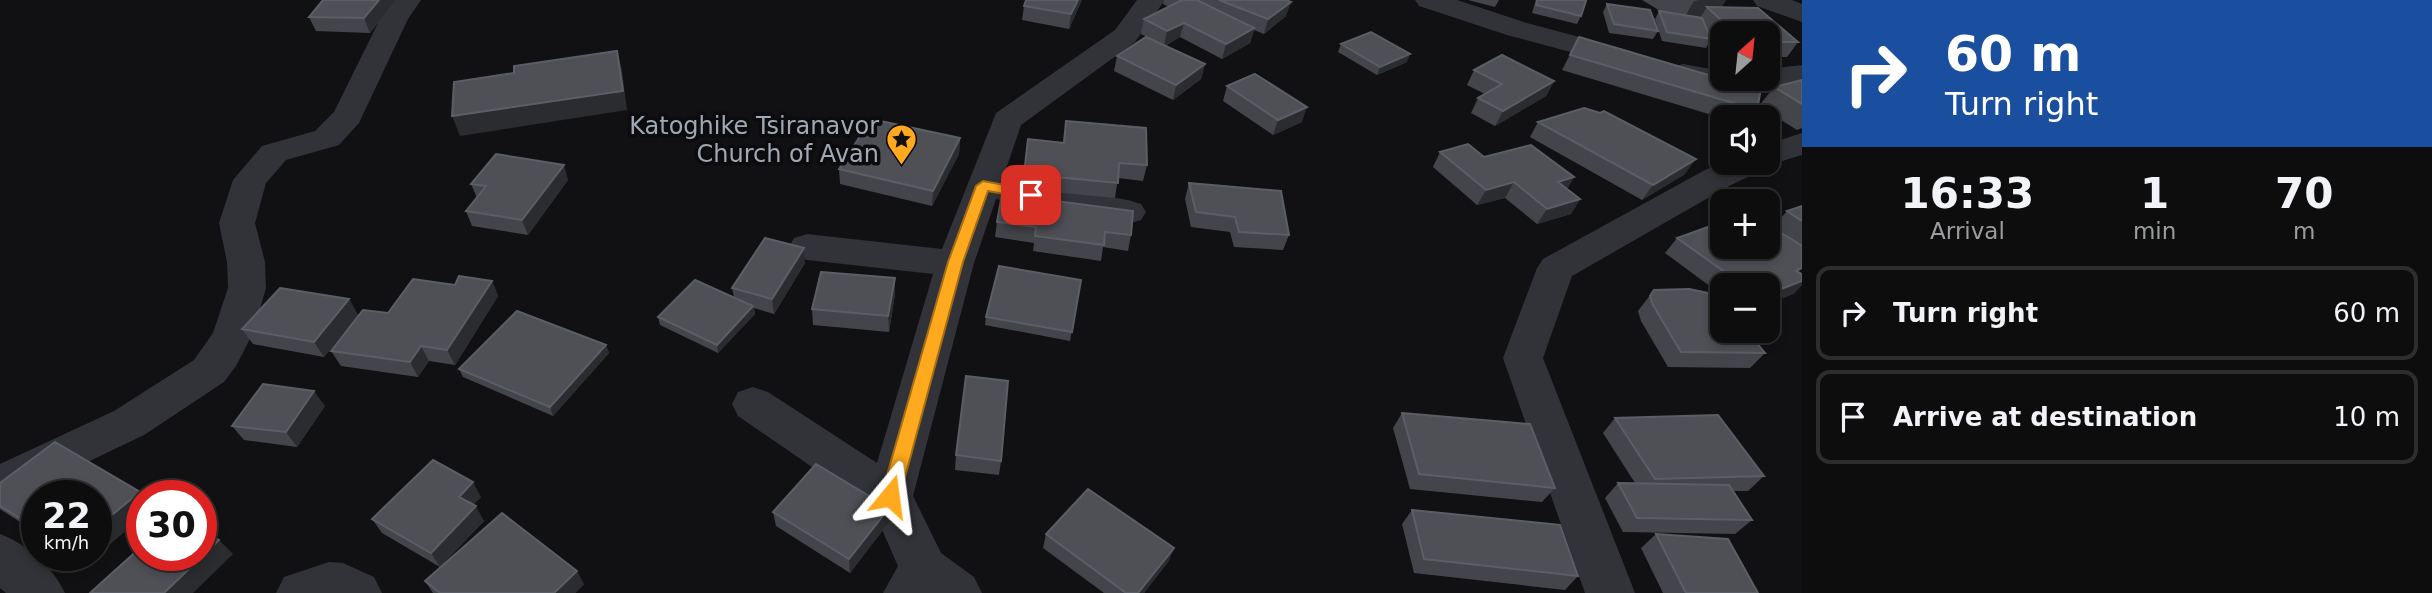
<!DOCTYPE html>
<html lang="en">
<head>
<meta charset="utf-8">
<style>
  :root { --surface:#0d0d0e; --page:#1b1b1c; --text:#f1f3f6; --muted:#9a9c9e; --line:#2d2d2e }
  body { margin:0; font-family:"DejaVu Sans",sans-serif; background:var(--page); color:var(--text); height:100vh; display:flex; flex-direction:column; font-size:26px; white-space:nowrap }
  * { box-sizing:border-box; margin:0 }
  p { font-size:23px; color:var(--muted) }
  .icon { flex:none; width:38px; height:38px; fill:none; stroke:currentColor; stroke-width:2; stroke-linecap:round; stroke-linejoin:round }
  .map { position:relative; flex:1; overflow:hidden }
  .drawer { display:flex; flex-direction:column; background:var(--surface); width:630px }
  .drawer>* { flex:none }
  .banner { background:#1a4fa0; color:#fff; overflow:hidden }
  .needle { width:46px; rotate:27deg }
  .fabs { position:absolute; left:1710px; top:21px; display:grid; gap:14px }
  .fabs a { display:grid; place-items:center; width:70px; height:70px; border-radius:14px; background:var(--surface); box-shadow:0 4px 10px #0003,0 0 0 2px var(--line); font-size:35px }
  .speed { position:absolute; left:21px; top:480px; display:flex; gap:14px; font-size:35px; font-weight:700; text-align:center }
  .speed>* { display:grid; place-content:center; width:91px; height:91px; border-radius:50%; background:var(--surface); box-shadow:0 4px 10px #0003,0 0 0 2px var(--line); line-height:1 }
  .speed small { font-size:18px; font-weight:400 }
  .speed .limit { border:10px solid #d22; background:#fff; color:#111 }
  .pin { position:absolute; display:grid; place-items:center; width:60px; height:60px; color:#fff; margin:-30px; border-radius:14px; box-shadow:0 4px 10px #0006 }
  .me { position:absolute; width:77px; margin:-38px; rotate:16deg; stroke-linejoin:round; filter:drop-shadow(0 0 5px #0008) }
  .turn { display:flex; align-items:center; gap:24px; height:147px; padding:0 28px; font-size:32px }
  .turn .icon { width:91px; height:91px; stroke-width:2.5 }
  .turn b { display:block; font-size:49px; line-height:60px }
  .eta { display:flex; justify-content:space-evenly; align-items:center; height:119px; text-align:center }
  .eta b { font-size:42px; font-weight:700; line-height:49px }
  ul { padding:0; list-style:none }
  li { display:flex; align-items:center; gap:21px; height:94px; margin:0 14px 10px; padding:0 14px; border:4px solid var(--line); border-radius:14px }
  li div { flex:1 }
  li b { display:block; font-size:26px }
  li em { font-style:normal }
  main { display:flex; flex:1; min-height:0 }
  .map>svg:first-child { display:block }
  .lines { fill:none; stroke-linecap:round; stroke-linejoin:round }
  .minor { fill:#323338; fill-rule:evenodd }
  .wall { fill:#44454b }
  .shaded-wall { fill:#2b2c30 }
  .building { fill:#4e5056; stroke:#5b5e65; stroke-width:2 }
  .route { fill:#fea91e; stroke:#a56e14; stroke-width:2 }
  .labels { text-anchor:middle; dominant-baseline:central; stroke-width:7; stroke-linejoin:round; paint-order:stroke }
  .poi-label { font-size:24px; fill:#a1a8b4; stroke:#0c0c0e; text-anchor:end }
</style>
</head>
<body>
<main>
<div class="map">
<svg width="1802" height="593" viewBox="0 0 1802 593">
  <rect width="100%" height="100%" fill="#111113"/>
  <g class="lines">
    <path class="minor" d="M393,0H421L408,19L359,123L339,145L286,160L266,183L255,223L265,262L266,288L253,333L236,366L224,382L144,435L0,504V464L114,411L194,360L213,333L228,288L227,262L219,223L233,180L262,146L315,131L334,112L380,19Z
      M1137,0H1165L1135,42L1021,125L1003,178L1128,200L1141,204L1146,212L1141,220L1128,224L996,199L974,263L913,496L941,553L974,577L982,593H883L898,566L873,509L738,416L732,404L738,392L753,387L768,392L877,463L933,274L807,260L794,256L789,247L794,238L807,234L942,249L996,113L1115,30Z
      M1415,0H1457L1527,23L1635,52L1640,58L1635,64L1625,67L1615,64L1507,35L1419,6Z
      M1753,0H1792L1802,4V22L1757,6Z
      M1683,64L1722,71V79H1768V69L1802,65V83L1733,91L1672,79L1668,73L1672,67Z
      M1802,133V155L1765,166L1762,170L1729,186L1572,276L1543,358L1635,593H1585L1503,358L1537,268L1543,259L1705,170L1722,163H1768V144Z
      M0,534C27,544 53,567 65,593H6L0,588Z
      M329,562L343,563L374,577L382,593H276L284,577Z"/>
  </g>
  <path class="wall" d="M323,0H396L370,33L316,31L309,17Z
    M1082,0L1069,29L1022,20L1024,6Z
    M1164,0H1286V16L1264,34L1254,30L1250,43L1222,59L1180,37L1165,46L1205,64L1201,79L1173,100L1114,71L1117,56L1154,41L1141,34L1144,19L1169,7L1163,4Z
    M1468,0H1499L1495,7Z
    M1536,0H1583L1581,16L1577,24L1532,13Z
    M1642,0H1726L1721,7L1798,42L1787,57H1768V33H1722V45L1708,32L1711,39L1706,48L1662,41L1655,19L1659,11L1662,12Z
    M1607,4L1658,31L1653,39L1609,33L1603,12Z
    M1579,37L1757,110L1752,117H1722V118L1562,70Z
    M1341,44L1407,62L1377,75L1338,52Z
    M1474,70L1554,81L1546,96L1495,126L1471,113L1478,98L1485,94L1467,85Z
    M1802,80V128L1797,130L1759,106L1774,87Z
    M1227,86L1302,122L1273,135L1223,101Z
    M1066,121L1147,165L1143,181L1118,178L1115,198L1022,189L1028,139L1063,143Z
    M1538,122L1685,174L1642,200L1530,137Z
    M960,138L959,154L932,206L840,184L839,169Z
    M1440,152L1484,157L1574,177L1567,189L1580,199L1571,214L1537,224L1505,198L1477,205L1433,167Z
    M568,180L528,235L472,226L466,211L477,198L471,184Z
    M1189,183L1289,235L1283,250L1234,247L1230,232L1191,227L1185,199Z
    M1802,206V246L1774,226L1787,211Z
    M1133,211L1131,235L1128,251L1103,247L1101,261L1033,251L1034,243L995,237L997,222Z
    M1677,238L1794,294L1768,285H1722V295L1665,253Z
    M805,263L774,314L754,308L755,314L718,353L660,325L658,317L734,297L732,288Z
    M1081,280L1070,341L985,325L986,317Z
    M492,281L498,296L455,365L429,361L418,377L341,366L331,351L388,313L455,285Z
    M1654,290L1765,353L1750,368L1668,367L1641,321L1638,311Z
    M895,294L889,332L813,325L812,309Z
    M349,299L358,315L324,357L253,344L242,329Z
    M606,345L609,353L553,416L463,377L459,369Z
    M325,406L297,447L244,440L232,426Z
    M1402,413L1555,488L1542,502L1410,489L1393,428Z
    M1615,418L1764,476L1748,491H1733L1752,520L1735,534L1623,532L1605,498L1618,483H1635L1603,433Z
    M956,455L1001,461L999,475L955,470Z
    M0,483L142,495V517L86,564L71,555H96L37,495V533L0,509Z
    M481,497L473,505L484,521L441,566L584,584L575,593H433L425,581L440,567L382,533L372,519Z
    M1412,510L1578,576L1565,590L1414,573L1402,524Z
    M773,512L889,522L850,573L776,526Z
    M1046,534L1174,548L1168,562L1144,593H1104L1043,548Z
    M1656,534L1758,593H1663L1641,548Z"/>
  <path class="shaded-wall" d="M379,0H396L370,33L364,18Z
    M1078,0H1082L1069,29L1071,14Z
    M1700,0H1726L1717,14L1707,7L1700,18L1681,23L1694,1Z
    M1291,2L1286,16L1264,34L1268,19Z
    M1184,23L1180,37L1164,46L1167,31Z
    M1254,28L1250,43L1222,59L1226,44Z
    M617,51L622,70L627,110L460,136L452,116Z
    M1410,54L1407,62L1377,75L1380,67Z
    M1205,64L1201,79L1173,100L1176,85Z
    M1554,81L1546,96L1495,126L1503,111Z
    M1307,107L1302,122L1273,135L1278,120Z
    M960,138L959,154L932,206L933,191Z
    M1696,159L1685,174L1642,200L1653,185Z
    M564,165L568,180L528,235L522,220Z
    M1574,177L1565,193L1558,182Z
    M1514,182L1505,198L1477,205L1486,190Z
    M1580,199L1571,214L1537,224L1547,209Z
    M804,248L805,263L774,314L772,299Z
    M895,278V294L889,332L888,316Z
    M492,281L498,296L455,365L447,350Z
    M1802,281V285L1794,294L1768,304V294Z
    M349,299L358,315L324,357L314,342Z
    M753,306L755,314L718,353L717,345Z
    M606,345L609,353L553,416L550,407Z
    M421,346L429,361L418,377L410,362Z
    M314,391L325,406L297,447L286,432Z
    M473,482L481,497L467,512L459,497Z
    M140,492L143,495L142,517L86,564L74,555H96V528Z
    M476,506L484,521L440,567L431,553Z
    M889,508V522L850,573L849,559Z
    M219,540L233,554L193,593H164Z
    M1174,548L1168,562L1144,593H1138Z
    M577,571L584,584L575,593H554Z"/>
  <path class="building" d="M323,0H379L364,18L309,17Z
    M1026,0H1078L1071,14L1024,6Z
    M1182,0H1197L1254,28L1226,44L1184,23L1167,31L1144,19Z
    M1219,0H1286L1291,2L1268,19Z
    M1537,0H1583L1586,1L1581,16L1536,5Z
    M1607,4L1650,10L1658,31L1614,24Z
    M1707,7L1758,8L1798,42H1768V33H1735Z
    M1659,11L1702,18L1711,39L1667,32Z
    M1371,32L1410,54L1380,67L1341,44Z
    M1146,37L1205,64L1176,85L1117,56Z
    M1579,37L1722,79L1761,89L1757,110L1570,55Z
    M617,51L623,91L452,116L454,82L514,73V66Z
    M1502,55L1554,81L1503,111L1478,98L1502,84L1474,70Z
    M1255,74L1307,107L1278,120L1227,86Z
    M1802,80V104L1774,87Z
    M1584,108L1600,113L1604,111L1696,159L1653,185L1538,122Z
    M871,119L960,138L933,191L839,169Z
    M1066,121L1146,128L1147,165L1119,163L1118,183L1024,174L1028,139L1064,143Z
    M1468,144L1484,157L1531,145L1574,177L1558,182L1580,199L1547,209L1514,182L1486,190L1440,152Z
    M496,154L564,165L522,220L466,211L486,186L471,184Z
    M1189,183L1281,191L1289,235L1239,232L1235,217L1196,212Z
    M1002,194L1133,211L1131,235L1105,232L1104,245L1035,236L1036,227L997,222Z
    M1802,206V221L1787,211Z
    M1722,222V247H1768V224L1802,246V268L1796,271L1802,274V281L1768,294V285H1743L1677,238Z
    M765,238L804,248L772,299L732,288Z
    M999,266L1081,280L1072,332L986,317Z
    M821,272L895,278L888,316L812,309Z
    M459,276L492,281L447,350L421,346L410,362L331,351L363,310L388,313L413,279L455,285Z
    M695,280L753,306L717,345L658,317Z
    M280,288L349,299L314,342L242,329Z
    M1689,289L1708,293L1722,301V331H1747L1765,353L1681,352L1653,305L1650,296L1654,290Z
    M517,311L606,345L550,407L459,369Z
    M966,376L1008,381L1001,461L956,455Z
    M263,384L314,391L286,432L232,426Z
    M1402,413L1530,424L1555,488L1419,474Z
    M1718,415L1764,476L1655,479L1615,418Z
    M55,442L140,492L96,528V495H37V529L0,506V483Z
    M433,460L473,482L459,497L476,506L431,553L372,519Z
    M816,464L889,508L849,559L773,512Z
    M1618,483L1729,485L1752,520L1637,518Z
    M1088,489L1174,548L1138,593H1126L1046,534Z
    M1412,510L1560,525L1578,576L1424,559Z
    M502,513L577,571L554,593H440L425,581Z
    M201,530L219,540L164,593H90L142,546V555H201Z
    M1656,534L1728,539L1758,593H1686Z"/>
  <path class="route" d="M983,181L1031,190L1038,195L1031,199L988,191L963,262L900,496L897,502L890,504L883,502L881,496L948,262L976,186Z"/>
  <defs>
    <symbol id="sight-pin" viewBox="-11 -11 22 30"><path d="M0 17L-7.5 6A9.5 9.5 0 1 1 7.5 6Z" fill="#fea91e" stroke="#0c0c0e"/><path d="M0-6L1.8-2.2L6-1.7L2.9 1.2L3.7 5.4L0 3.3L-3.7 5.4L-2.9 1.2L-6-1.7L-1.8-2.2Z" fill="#111"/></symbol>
  </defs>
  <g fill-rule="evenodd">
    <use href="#sight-pin" x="884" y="122" width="35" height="47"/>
  </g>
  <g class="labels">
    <g class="poi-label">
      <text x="879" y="126">Katoghike Tsiranavor<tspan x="879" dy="28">Church of Avan</tspan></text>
    </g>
  </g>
</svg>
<div class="fabs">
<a><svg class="needle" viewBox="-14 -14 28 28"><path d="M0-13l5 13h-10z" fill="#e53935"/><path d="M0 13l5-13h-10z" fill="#9a9c9e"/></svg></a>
<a><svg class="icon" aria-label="sound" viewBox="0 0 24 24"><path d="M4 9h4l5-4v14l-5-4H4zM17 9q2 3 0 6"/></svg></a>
<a>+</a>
<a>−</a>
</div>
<div class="speed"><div>22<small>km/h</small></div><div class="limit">30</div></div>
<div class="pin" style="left:1031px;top:195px;background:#d93025"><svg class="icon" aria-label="arrive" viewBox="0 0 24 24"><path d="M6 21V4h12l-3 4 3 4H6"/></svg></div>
<svg class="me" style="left:890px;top:496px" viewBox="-20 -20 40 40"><path d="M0-17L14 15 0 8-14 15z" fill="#fea91e" stroke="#fff" stroke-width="4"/></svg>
</div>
<section class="drawer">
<div class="banner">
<div class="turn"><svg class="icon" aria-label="right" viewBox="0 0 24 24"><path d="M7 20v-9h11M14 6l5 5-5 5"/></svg><div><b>60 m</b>Turn right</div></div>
</div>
<div class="eta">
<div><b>16:33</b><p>Arrival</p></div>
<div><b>1</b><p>min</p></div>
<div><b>70</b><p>m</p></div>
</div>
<ul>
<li><svg class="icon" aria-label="right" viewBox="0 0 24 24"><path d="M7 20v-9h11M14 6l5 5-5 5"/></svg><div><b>Turn right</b></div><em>60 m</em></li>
<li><svg class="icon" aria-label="arrive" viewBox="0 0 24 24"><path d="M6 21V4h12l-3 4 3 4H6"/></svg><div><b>Arrive at destination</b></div><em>10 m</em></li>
</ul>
</section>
</main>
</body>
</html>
